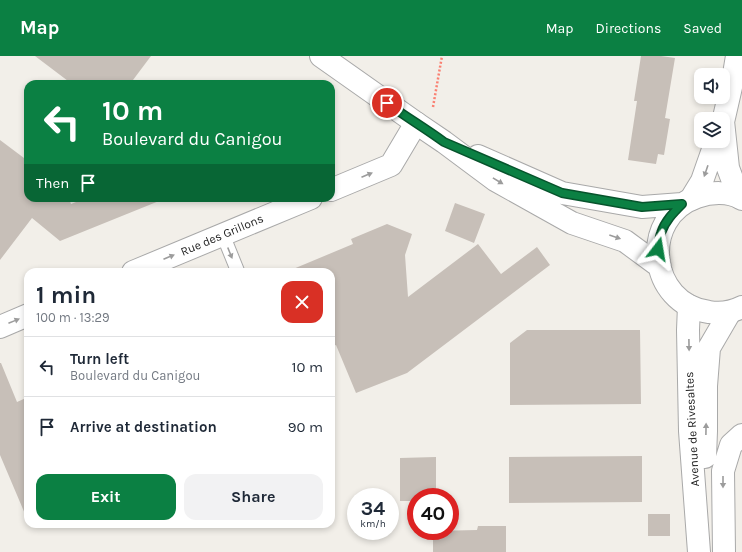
<!DOCTYPE html>
<html lang="en">
<head>
<meta charset="utf-8">
<style>
  :root { --surface:#fff; --page:#f2f2f3; --text:#1f2937; --muted:#747a83; --line:#e0e1e3; --accent:#0b8043 }
  body { margin:0; font-family:Karla,sans-serif; background:var(--page); color:var(--text); height:100vh; display:flex; flex-direction:column; font-size:15px; white-space:nowrap }
  * { box-sizing:border-box; margin:0 }
  p { font-size:13px; color:var(--muted) }
  .icon { flex:none; width:22px; height:22px; fill:none; stroke:currentColor; stroke-width:2; stroke-linecap:round; stroke-linejoin:round }
  .map { position:relative; flex:1; overflow:hidden }
  .side { position:absolute; left:24px; top:212px; width:311px; height:260px; display:flex; flex-direction:column; background:var(--surface); border-radius:12px; box-shadow:0 2px 6px #0003 }
  .side>* { flex:none }
  .hud { position:absolute; left:24px; top:24px; width:311px; height:122px; border-radius:12px; box-shadow:0 2px 6px #0003; background:#0b8043; color:#fff; overflow:hidden }
  .controls { position:absolute; left:694px; top:12px; display:grid; gap:8px }
  .controls a { display:grid; place-items:center; width:36px; height:36px; border-radius:8px; background:var(--surface); box-shadow:0 2px 6px #0003; font-size:20px }
  .speed { position:absolute; left:347px; top:432px; display:flex; gap:8px; font-size:20px; font-weight:700; text-align:center }
  .speed>* { display:grid; place-content:center; width:52px; height:52px; border-radius:50%; background:var(--surface); box-shadow:0 2px 6px #0003; line-height:1 }
  .speed small { font-size:10px; font-weight:400 }
  .speed .limit { border:6px solid #d22; background:#fff; color:#111 }
  .pin { position:absolute; display:grid; place-items:center; width:34px; height:34px; color:#fff; margin:-17px; border:2px solid #fff; border-radius:50%; box-shadow:0 1px 4px #0007 }
  .me { position:absolute; width:44px; margin:-22px; rotate:14deg; stroke-linejoin:round; filter:drop-shadow(0 0 3px #0008) }
  .turn { display:flex; align-items:center; gap:14px; height:84px; padding:0 12px; font-size:18px }
  .turn .icon { width:52px; height:52px; stroke-width:2.5 }
  .turn b { display:block; font-size:28px; line-height:34px }
  .then { display:flex; align-items:center; height:38px; padding:0 12px; background:#0003; gap:8px; font-size:15px }
  .round { display:grid; place-items:center; flex:none; width:42px; height:42px; border-radius:12px; background:var(--page) }
  .overview { display:flex; align-items:center; justify-content:space-between; height:68px; padding:0 12px }
  h1 { font-size:24px; font-weight:700; line-height:30px }
  .primary-button { display:flex; gap:8px; margin-top:auto; padding:8px 12px }
  .primary-button a { flex:1; height:46px; border-radius:12px; background:var(--accent); color:#fff; font-size:16px; font-weight:700; line-height:46px; text-align:center }
  .primary-button a+a { background:var(--page); color:var(--text) }
  ul { padding:0; list-style:none }
  li { display:flex; align-items:center; gap:12px; height:60px; padding:0 12px; border-top:1px solid var(--line) }
  li div { flex:1 }
  li b { display:block; font-size:15px }
  li em { font-style:normal }
  header { display:flex; align-items:center; gap:24px; box-sizing:border-box; height:56px; padding:0 20px; background:var(--accent); color:#fff }
  header strong { font-size:19px }
  nav { display:flex; gap:22px; margin-inline-start:auto; font-size:14px }
  .map>svg:first-child { display:block }
  .building { fill:#c7bfb8 }
  .lines { fill:none; stroke-linecap:round; stroke-linejoin:round }
  .service-casing { stroke:#a9a9a9; stroke-width:15 }
  .minor-casing { stroke:#a9a9a9; stroke-width:24 }
  .tertiary-casing { stroke:#a9a9a9; stroke-width:24 }
  .path { stroke:#fa8072; stroke-width:2.5; stroke-dasharray:2 2; stroke-linecap:butt }
  .service { stroke:#fff; stroke-width:13 }
  .minor { stroke:#fff; stroke-width:22 }
  .tertiary { stroke:#fff; stroke-width:22 }
  .oneway { fill:#9c9c9c }
  .route-casing { stroke:#07532c; stroke-width:10 }
  .route { stroke:#0b8043; stroke-width:7 }
  .labels { text-anchor:middle; dominant-baseline:central; stroke-width:4; stroke-linejoin:round; paint-order:stroke }
  .street-label { font-size:12px; fill:#222; stroke:#fff }
</style>
</head>
<body>
<header>
<strong>Map</strong>
<nav><a>Map</a><a>Directions</a><a>Saved</a></nav>
</header>
<div class="map">
<svg width="742" height="496" viewBox="0 0 742 496">
  <rect width="100%" height="100%" fill="#f2efe9"/>
  <path class="building" d="M35,0H151L130,28H72Z
    M641,0H661L675,2L665,62L670,63L664,99L658,98L656,108L628,104L637,45H634Z
    M0,84L28,105V142H69L71,148L86,142L164,143L60,185L32,162L0,204Z
    M455,147L485,158L474,187L445,175Z
    M387,168L412,178L405,199L408,241L478,188L501,218L537,191L550,209L407,317L356,337L336,289L331,291V216H286L353,188L351,183Z
    M527,274H640L641,348L510,349V287Z
    M0,307H1L17,346L28,341V465L0,399Z
    M642,400V446L509,447V401Z
    M436,401V441H416V445H400V402Z
    M648,458H670V480H648Z
    M478,470H506V496H433V475L477,474Z"/>
  <g class="lines">
    <defs>
      <path id="service" d="M223,179L238,216"/>
      <path id="minor" d="M723,65L728,112L739,141
        M723,66L734,18L737,0
        M331,134L391,109L416,67
        M691,143L702,125L716,85
        M133,216L311,142
        M689,250L688,274L690,375L699,496
        M0,271L28,259
        M705,401L706,375V330L709,292L730,256
        M724,496L723,415L731,389L742,379"/>
      <path id="tertiary" d="M321,0L416,67L444,86L495,124L572,167L625,185L659,210
        M478,100L562,137L642,151L682,148
        M742,143C729,135 711,136 697,141C639,161 648,248 709,256C721,258 732,256 742,251"/>
    </defs>
    <use href="#service" class="service-casing"/>
    <use href="#minor" class="minor-casing"/>
    <use href="#tertiary" class="tertiary-casing"/>
    <path class="path" d="M433,51L442,0"/>
    <use href="#service" class="service"/>
    <use href="#minor" class="minor"/>
    <use href="#tertiary" class="tertiary"/>
  </g>
  <defs><path id="oneway-solid" d="M-6-.8H1V-3.2L6.5 0L1 3.2V.8H-6Z"/></defs>
  <g class="oneway">
    <use href="#oneway-solid" transform="translate(706 115) rotate(109)"/>
    <use href="#oneway-solid" transform="translate(367 119) rotate(-23)"/>
    <use href="#oneway-solid" transform="translate(498 125) rotate(31)"/>
    <use href="#oneway-solid" transform="translate(615 181) rotate(19)"/>
    <use href="#oneway-solid" transform="translate(230 197) rotate(68)"/>
    <use href="#oneway-solid" transform="translate(169 201) rotate(-23)"/>
    <use href="#oneway-solid" transform="translate(14 265) rotate(-22)"/>
    <use href="#oneway-solid" transform="translate(689 289) rotate(89)"/>
    <use href="#oneway-solid" transform="translate(706 373) rotate(-89)"/>
    <use href="#oneway-solid" transform="translate(723 426) rotate(90)"/>
  </g>
  <g class="lines">
    <defs>
      <path id="route" d="M387,47C406,61 425,72 444,86L562,137L642,151L682,148C673,157 665,165 661,177C659,182 659,188 658,193"/>
    </defs>
    <use href="#route" class="route-casing"/>
    <use href="#route" class="route"/>
  </g>
  <g class="labels">
    <g class="street-label">
      <text transform="translate(222 179) rotate(-23)">Rue des Grillons</text>
      <text transform="translate(692 373) rotate(-93)">Avenue de Rivesaltes</text>
    </g>
  </g>
</svg>
<div class="controls">
<a><svg class="icon" aria-label="sound" viewBox="0 0 24 24"><path d="M4 9h4l5-4v14l-5-4H4zM17 9q2 3 0 6"/></svg></a>
<a><svg class="icon" aria-label="layers" viewBox="0 0 24 24"><path d="M12 4l9 5-9 5-9-5zM3 14l9 5 9-5"/></svg></a>
</div>
<div class="speed"><div>34<small>km/h</small></div><div class="limit">40</div></div>
<div class="pin" style="left:387px;top:47px;background:#d93025"><svg class="icon" aria-label="arrive" viewBox="0 0 24 24"><path d="M6 21V4h12l-3 4 3 4H6"/></svg></div>
<svg class="me" style="left:658px;top:193px" viewBox="-20 -20 40 40"><path d="M0-17L14 15 0 8-14 15z" fill="#0b8043" stroke="#fff" stroke-width="4"/></svg>
<div class="hud">
<div class="turn"><svg class="icon" aria-label="left" viewBox="0 0 24 24"><path d="M17 20v-9H6M10 6l-5 5 5 5"/></svg><div><b>10 m</b>Boulevard du Canigou</div></div>
<div class="then">Then<svg class="icon" aria-label="arrive" viewBox="0 0 24 24"><path d="M6 21V4h12l-3 4 3 4H6"/></svg></div>
</div>
<section class="side">
<div class="overview"><div><h1>1 min</h1><p>100 m · 13:29</p></div><a class="round" style="background:#d93025;color:#fff"><svg class="icon" aria-label="close" viewBox="0 0 24 24"><path d="M6 6l12 12M18 6L6 18"/></svg></a></div>
<ul>
<li><svg class="icon" aria-label="left" viewBox="0 0 24 24"><path d="M17 20v-9H6M10 6l-5 5 5 5"/></svg><div><b>Turn left</b><p>Boulevard du Canigou</p></div><em>10 m</em></li>
<li><svg class="icon" aria-label="arrive" viewBox="0 0 24 24"><path d="M6 21V4h12l-3 4 3 4H6"/></svg><div><b>Arrive at destination</b></div><em>90 m</em></li>
</ul>
<div class="primary-button"><a>Exit</a><a>Share</a></div>
</section>
</div>
</body>
</html>
